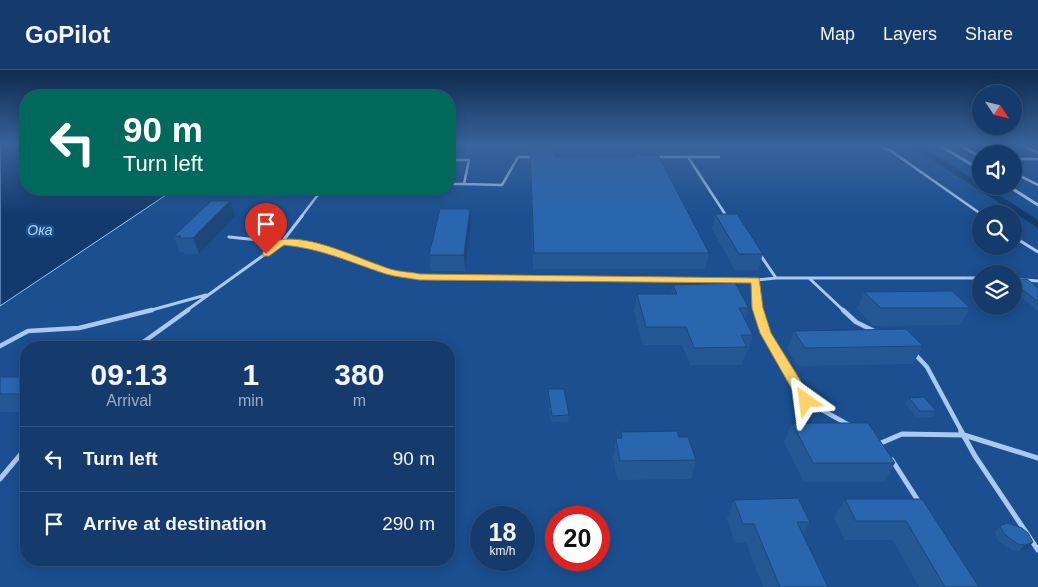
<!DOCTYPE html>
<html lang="en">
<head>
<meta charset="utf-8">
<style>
  :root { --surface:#143b6b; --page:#1d4271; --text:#f1f3f6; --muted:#9dadc1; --line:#33557e }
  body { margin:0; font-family:Arial,sans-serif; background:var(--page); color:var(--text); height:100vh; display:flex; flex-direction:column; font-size:19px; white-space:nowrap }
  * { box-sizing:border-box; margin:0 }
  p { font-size:16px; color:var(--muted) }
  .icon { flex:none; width:28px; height:28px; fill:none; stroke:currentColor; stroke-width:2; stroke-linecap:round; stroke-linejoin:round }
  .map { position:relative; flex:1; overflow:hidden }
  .sheet { position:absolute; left:20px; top:271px; width:435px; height:225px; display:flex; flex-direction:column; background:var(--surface); border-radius:20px; box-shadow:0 2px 12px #0003,0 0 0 1px var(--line) }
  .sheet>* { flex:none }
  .hud { position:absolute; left:20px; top:20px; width:435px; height:105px; border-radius:20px; box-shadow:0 2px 12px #0003,0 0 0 1px var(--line); background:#00695c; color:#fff; overflow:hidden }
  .needle { width:32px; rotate:125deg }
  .controls { position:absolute; left:972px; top:15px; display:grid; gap:10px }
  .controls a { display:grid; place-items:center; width:50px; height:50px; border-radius:50%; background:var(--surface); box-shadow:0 2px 12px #0003,0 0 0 1px var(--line); font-size:25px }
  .speed { position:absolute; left:470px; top:436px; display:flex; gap:10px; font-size:25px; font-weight:700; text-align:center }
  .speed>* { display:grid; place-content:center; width:65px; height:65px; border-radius:50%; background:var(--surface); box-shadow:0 2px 12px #0003,0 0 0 1px var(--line); line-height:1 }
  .speed small { font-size:12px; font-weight:400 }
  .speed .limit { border:8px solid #d22; background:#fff; color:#111 }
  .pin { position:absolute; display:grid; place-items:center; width:42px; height:42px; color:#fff; margin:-51px -21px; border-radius:50% 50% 50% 0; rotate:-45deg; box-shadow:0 0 5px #0007 }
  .pin .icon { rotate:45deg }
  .me { position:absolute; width:55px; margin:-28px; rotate:329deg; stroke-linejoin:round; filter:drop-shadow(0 0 4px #0008) }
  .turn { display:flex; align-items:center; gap:18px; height:105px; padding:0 20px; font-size:22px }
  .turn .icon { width:65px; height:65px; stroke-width:2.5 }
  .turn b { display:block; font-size:35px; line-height:42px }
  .eta { display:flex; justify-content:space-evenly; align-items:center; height:85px; text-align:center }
  .eta b { font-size:30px; font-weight:800; line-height:35px }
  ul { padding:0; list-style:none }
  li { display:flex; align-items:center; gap:15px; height:65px; padding:0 20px; border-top:1px solid var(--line) }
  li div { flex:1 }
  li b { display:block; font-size:19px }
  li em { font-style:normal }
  header { display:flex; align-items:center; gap:30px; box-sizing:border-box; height:70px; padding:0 25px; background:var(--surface); border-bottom:1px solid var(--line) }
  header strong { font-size:24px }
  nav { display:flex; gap:28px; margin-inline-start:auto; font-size:18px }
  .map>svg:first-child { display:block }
  .water { fill:#123a6d; stroke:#9cc4f0 }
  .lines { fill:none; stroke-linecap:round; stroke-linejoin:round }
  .canal { fill:#123a6d; fill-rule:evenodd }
  .service-far3 { stroke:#a9c9ee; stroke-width:2.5 }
  .service-far2 { stroke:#a9c9ee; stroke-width:3 }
  .service-far1 { stroke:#a9c9ee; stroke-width:4.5 }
  .service { stroke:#a9c9ee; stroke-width:5 }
  .minor { stroke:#a9c9ee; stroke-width:3 }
  .wall { fill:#245895 }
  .shaded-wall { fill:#1d4779 }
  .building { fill:#2a66ad; stroke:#1d4779 }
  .route { fill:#ffd166; stroke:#a68842 }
  .labels { text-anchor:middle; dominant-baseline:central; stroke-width:5; stroke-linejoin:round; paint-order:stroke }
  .far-water-label { font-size:14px; font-style:italic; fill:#b5d3f5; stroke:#1b4f8f }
</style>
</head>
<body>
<header>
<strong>GoPilot</strong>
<nav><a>Map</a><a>Layers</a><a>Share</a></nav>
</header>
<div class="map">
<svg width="1038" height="517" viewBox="0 0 1038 517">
  <rect width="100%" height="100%" fill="#1b4f8f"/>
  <path class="water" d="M0,74H26V119H175L0,236Z"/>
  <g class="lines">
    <path class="canal" d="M908,74H918L981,114V116H985L1038,150V158Z"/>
    <path class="service-far3" d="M876,74L891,81L981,144
      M937,74H1020L1038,83
      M959,75L981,87
      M656,87H719
      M688,87L727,147
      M1014,89H1038
      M449,90H469L464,114H449
      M1014,103L1038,115
      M464,114L502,115L518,87H534
      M301,147L317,126L328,119"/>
    <path class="service-far2" d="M229,167L309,175L341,183L390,202L420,207L756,210L776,208H981
      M1014,167L1038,182
      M759,183L776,208
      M809,208L844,241
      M1014,209L1038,211
      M756,210L759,241
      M148,241L206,225
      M186,241L282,172L302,146"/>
    <path class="service-far1" d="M759,240L765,263L806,331L849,355
      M843,240L856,252L874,261
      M0,276L28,261L79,258L152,240
      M135,278L188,240
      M914,283L927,297L962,362"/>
    <path class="service" d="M961,361L975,386L1038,480
      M881,373L902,364L964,365L1038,388
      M892,390L919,432
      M0,409L26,378"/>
    <path class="minor" d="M937,74L981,100
      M1008,116L1038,135"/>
  </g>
  <path class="wall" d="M530,78L555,87H633V85L709,183L705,199H533Z
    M715,144L763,184L758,200H735L712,159Z
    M235,146L199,184H185L184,182H180L174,166Z
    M471,154L465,201H431L429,185Z
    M1014,209L1038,218V241L1014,221Z
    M673,215L749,238L745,250L753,265L748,282H746L742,295H690L682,275H643L634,241L637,224H671Z
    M864,222L970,238L960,255L873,256L857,239Z
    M794,261L923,276L913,294L798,296L787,279Z
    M0,307H26V342H0Z
    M548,319L569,345L568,352H551L548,326Z
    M909,328L936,341L932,347L917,348L905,334Z
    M792,353L895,393L884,412H804L784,372Z
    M621,362L679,367L696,390L691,409L617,410L613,387L616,368H620Z
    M845,429H922L979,517H919L893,470H845L834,448Z
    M734,430L810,452L803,465L828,517H763L746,472L735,473L727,449Z
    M1000,456L1033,472L1027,479L1019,481L1012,480L998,471L995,462Z"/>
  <path class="shaded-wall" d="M230,131L235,146L199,184L193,168Z
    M470,139L471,154L465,201L464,185Z
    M1033,472L1027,479L1019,481L1025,475Z"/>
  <path class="building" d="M530,78H553L555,87H634L633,85H658L709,183H534Z
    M211,131H230L193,168H179L181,166H174Z
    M440,139H470L464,185H429Z
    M715,144H737L763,184H739Z
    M1014,209H1027L1038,218V232L1014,213Z
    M735,213L749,238H739L753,265H741L747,277L694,278L686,257H646L637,224H677L673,215Z
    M952,221L970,238H881L864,222Z
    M906,259L923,276L805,278L794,261Z
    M0,307H26V324H0Z
    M548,319H564L569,345L552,346Z
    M924,327L936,341H920L909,328Z
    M792,353H868L895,393H813Z
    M677,361L679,367H688L696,390L620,391L616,368H622L621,362Z
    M798,428L810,452H797L828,517H780L754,454H743L734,430Z
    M845,429H922L979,517H945L906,451H856Z
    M1007,453L1022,458L1028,463L1033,472L1025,475L1018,474L1004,464L1000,456Z"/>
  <linearGradient id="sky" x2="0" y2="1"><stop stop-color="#0f2b4f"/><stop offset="0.51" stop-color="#39639b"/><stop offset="1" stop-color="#39639b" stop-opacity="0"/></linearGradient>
  <rect width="1038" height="146" fill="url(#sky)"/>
  <path class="route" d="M279,170C311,164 359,189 390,199C400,202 411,202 420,204L759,208L763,238L771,263L813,331L811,335H801L760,263L752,238L751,213L420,210C409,208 396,207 386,204C349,192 323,179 284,175L269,186H263V182Z"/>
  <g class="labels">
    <g class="far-water-label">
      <text x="40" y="160">Ока</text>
    </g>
  </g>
</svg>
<div class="controls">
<a><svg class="needle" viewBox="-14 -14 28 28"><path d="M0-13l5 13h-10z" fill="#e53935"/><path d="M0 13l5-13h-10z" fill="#9dadc1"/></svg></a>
<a><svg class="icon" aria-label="sound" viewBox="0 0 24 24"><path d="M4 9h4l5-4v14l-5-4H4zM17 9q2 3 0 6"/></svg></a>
<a><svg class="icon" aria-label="search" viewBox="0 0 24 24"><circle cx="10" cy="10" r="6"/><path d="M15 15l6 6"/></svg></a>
<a><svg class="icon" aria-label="layers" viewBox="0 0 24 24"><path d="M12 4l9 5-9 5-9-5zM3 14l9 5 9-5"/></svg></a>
</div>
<div class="speed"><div>18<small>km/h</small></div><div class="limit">20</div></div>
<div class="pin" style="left:266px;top:184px;background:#d93025"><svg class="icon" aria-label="arrive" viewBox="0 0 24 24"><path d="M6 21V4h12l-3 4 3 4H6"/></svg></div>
<svg class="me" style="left:806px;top:331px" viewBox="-20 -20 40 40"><path d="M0-17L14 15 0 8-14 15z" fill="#ffd166" stroke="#fff" stroke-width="4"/></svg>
<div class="hud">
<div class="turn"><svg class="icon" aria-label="left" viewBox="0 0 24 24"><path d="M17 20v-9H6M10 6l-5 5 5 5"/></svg><div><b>90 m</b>Turn left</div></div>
</div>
<section class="sheet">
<div class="eta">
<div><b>09:13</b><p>Arrival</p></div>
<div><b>1</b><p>min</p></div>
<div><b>380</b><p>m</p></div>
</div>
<ul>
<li><svg class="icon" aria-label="left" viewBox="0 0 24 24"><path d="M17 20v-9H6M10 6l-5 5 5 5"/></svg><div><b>Turn left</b></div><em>90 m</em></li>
<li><svg class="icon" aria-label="arrive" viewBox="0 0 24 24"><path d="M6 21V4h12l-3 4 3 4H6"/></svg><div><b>Arrive at destination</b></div><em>290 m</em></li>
</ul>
</section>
</div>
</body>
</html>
